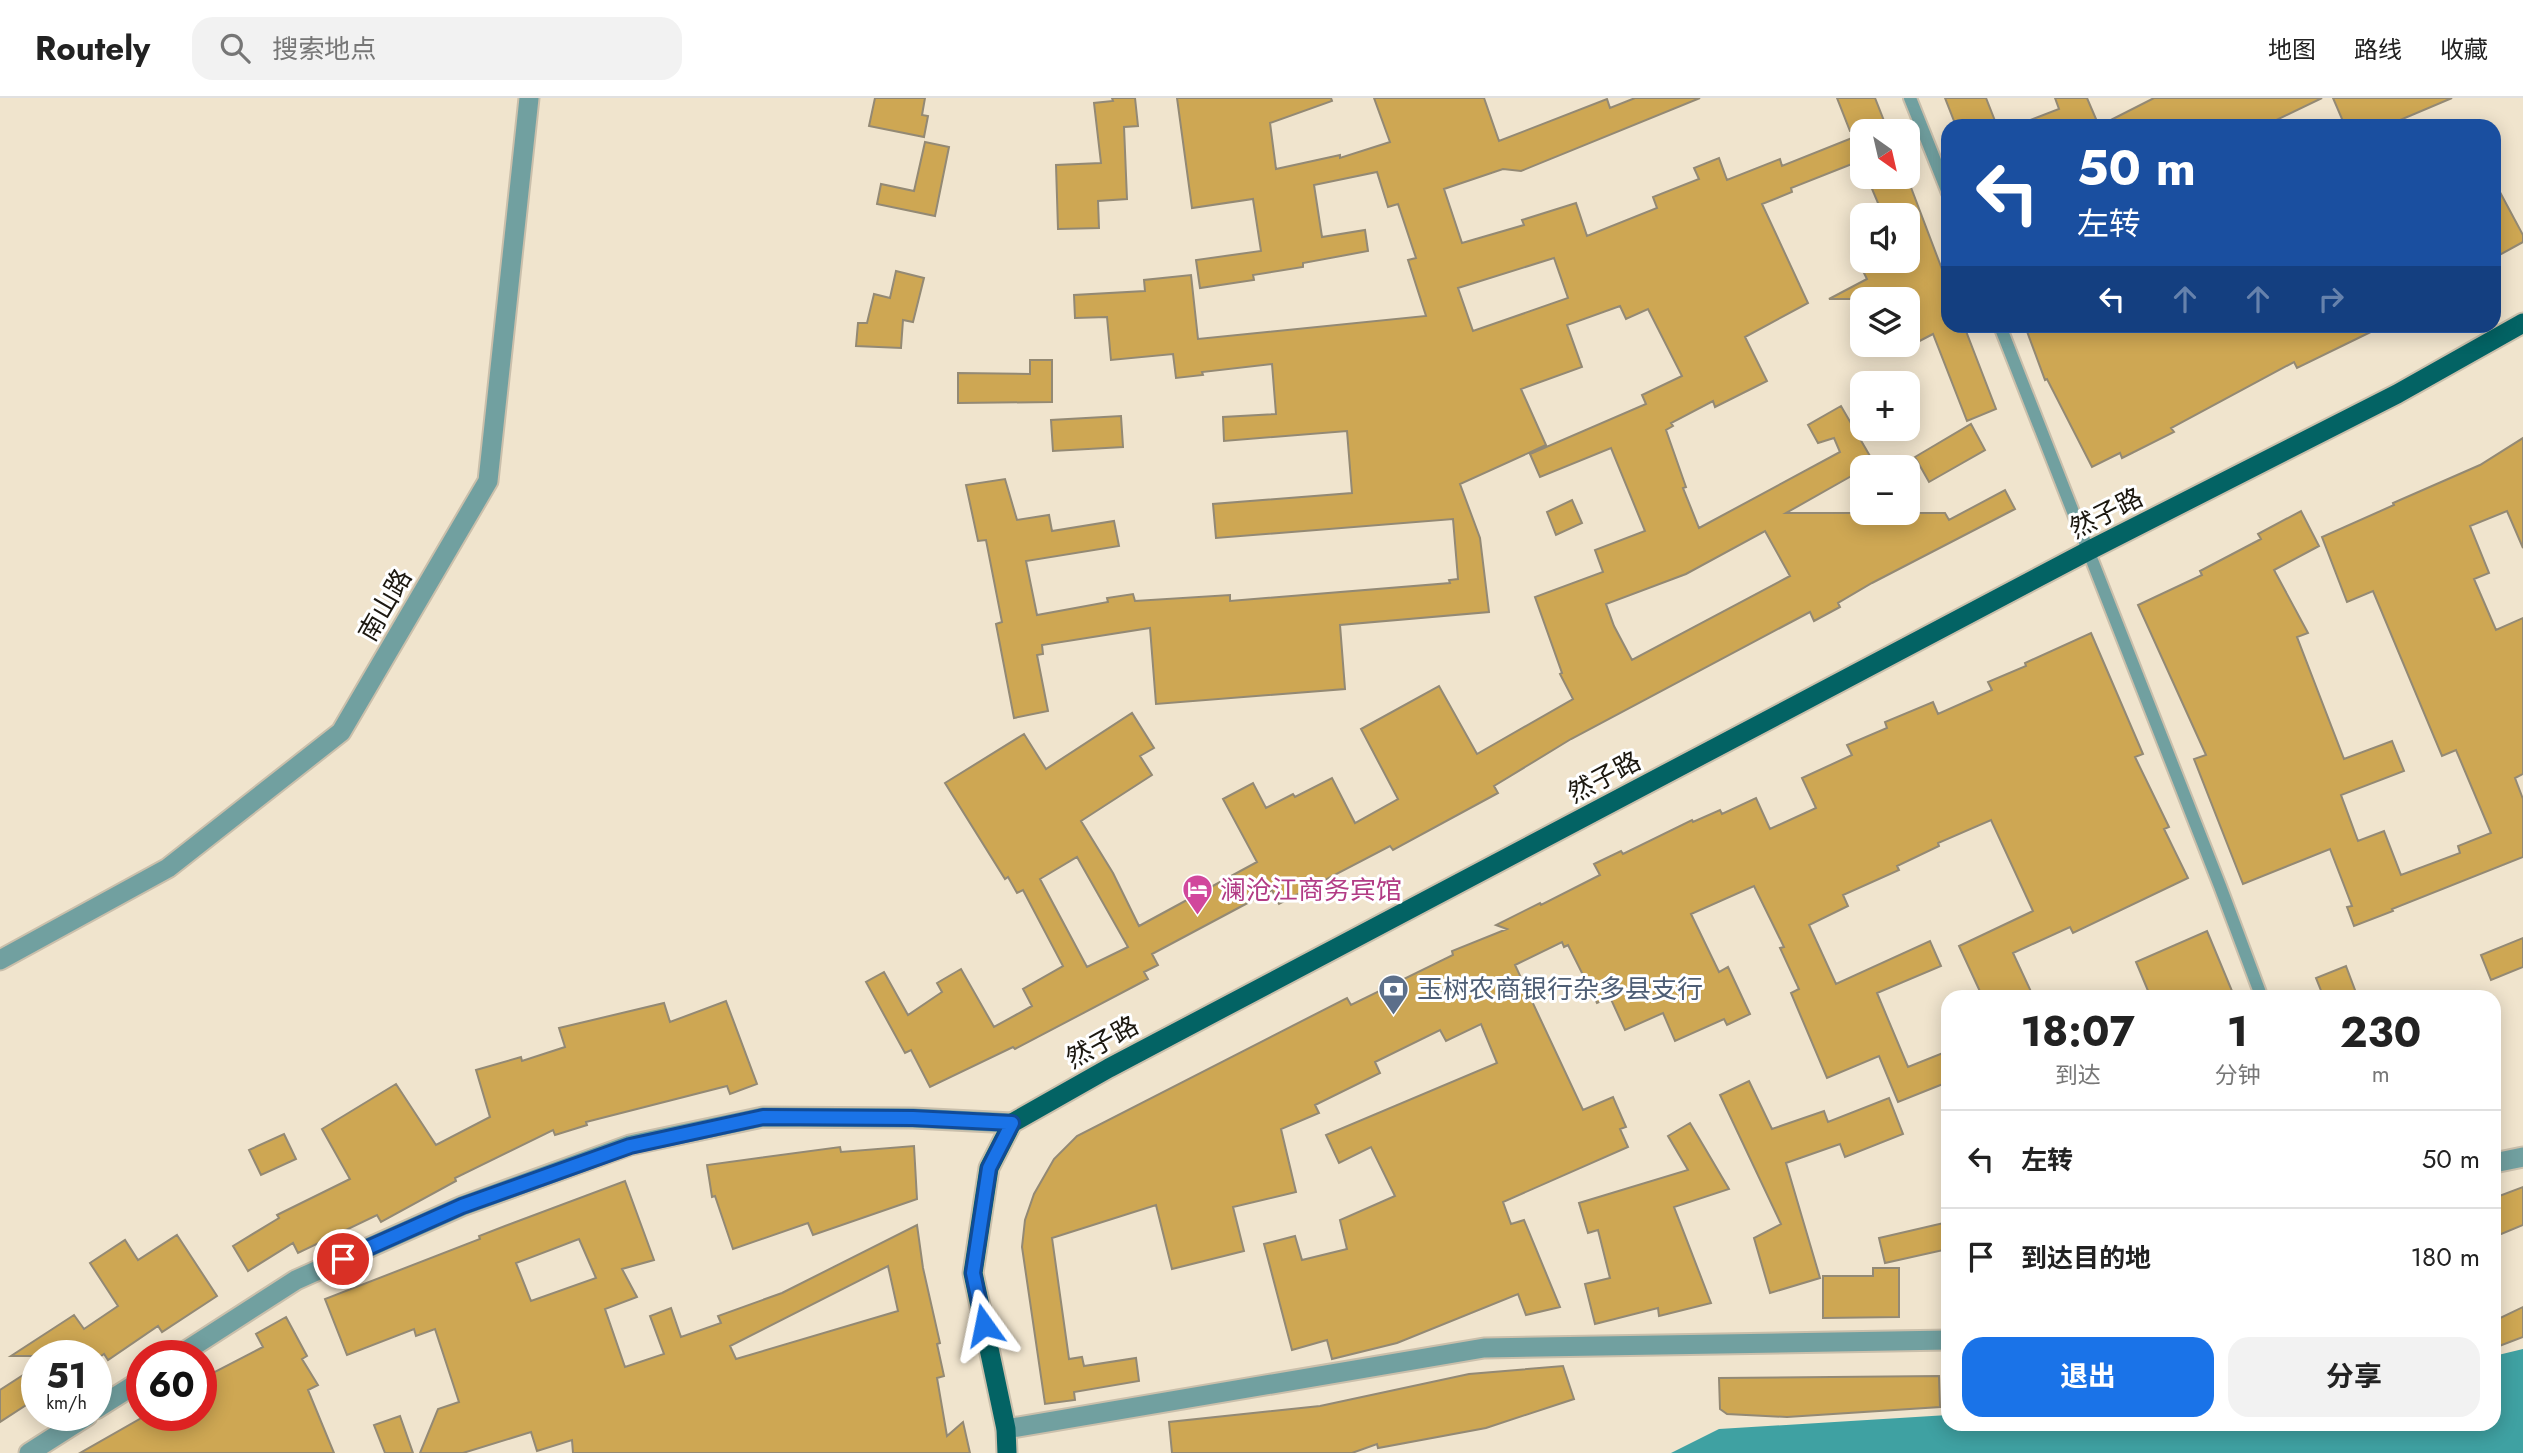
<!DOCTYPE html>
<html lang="zh">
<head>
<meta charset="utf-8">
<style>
  :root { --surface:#fff; --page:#f2f2f2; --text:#222; --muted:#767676; --line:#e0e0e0; --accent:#1a73e8 }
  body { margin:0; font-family:Jost,"Noto Sans SC",sans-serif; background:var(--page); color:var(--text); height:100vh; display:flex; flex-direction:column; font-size:26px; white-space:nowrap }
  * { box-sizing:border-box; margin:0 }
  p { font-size:23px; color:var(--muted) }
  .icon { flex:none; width:38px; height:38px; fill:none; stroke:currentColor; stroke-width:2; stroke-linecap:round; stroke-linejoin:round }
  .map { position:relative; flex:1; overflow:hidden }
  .side { position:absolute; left:1941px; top:892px; width:560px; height:441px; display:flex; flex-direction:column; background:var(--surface); border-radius:21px; box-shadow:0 4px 18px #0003 }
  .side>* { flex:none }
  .top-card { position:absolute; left:1941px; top:21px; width:560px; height:214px; border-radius:21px; box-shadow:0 4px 18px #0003; background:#1a4fa0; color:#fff; overflow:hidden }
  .needle { width:46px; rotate:146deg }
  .controls { position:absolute; left:1850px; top:21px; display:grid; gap:14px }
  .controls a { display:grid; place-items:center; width:70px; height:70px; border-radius:14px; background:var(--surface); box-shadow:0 4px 18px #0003; font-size:35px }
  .speed { position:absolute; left:21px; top:1242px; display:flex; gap:14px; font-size:35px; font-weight:700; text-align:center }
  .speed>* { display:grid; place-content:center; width:91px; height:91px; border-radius:50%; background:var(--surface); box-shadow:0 4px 18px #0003; line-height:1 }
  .speed small { font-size:18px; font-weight:400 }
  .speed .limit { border:10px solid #d22; background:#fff; color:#111 }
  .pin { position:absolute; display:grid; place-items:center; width:60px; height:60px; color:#fff; margin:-30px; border:4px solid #fff; border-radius:50%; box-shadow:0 2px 7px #0007 }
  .me { position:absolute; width:77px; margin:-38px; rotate:348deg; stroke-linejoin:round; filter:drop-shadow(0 0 5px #0008) }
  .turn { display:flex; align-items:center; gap:24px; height:147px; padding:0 21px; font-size:32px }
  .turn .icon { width:91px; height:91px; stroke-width:2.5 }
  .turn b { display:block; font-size:49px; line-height:60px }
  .lanes { display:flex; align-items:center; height:66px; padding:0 21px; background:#0003; justify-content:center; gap:35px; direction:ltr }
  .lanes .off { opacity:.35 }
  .eta { display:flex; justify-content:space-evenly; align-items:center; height:119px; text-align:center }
  .eta b { font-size:42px; font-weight:700; line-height:49px }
  .action { display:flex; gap:14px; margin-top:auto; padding:14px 21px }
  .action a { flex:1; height:80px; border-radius:21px; background:var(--accent); color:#fff; font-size:28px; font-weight:700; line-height:80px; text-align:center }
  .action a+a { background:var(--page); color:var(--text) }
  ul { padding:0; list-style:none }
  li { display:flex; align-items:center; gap:21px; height:98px; padding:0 21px; border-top:2px solid var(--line) }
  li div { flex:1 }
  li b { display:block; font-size:26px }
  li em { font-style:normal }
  header { display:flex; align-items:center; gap:42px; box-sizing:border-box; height:98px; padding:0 35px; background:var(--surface); border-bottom:2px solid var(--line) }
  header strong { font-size:33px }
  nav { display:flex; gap:38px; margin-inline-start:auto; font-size:24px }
  .search { width:490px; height:63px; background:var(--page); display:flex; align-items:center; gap:18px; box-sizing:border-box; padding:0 24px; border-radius:21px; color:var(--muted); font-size:26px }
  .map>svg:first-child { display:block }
  .water { fill:#3fa1a2 }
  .building { fill:#cea753; stroke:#938974; stroke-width:2; fill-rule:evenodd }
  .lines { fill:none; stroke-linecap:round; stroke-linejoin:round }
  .service-casing { stroke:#cabfab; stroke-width:16 }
  .tertiary-casing { stroke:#cabfab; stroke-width:23 }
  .primary-casing { stroke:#cabfab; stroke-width:23 }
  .service { stroke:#71a0a0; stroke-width:12 }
  .tertiary { stroke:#71a0a0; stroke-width:19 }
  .primary { stroke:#036364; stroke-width:19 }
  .route-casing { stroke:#114b97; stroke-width:18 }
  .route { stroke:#1a73e8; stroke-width:12 }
  .labels { text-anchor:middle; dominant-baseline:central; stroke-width:6; stroke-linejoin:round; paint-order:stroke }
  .street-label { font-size:26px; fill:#1c1810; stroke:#fff }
  .hotel-label { font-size:26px; fill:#b23c85; stroke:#fff; text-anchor:start }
  .service-label { font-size:26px; fill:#4e5e75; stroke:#fff; text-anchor:start }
</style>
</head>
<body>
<header>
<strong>Routely</strong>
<div class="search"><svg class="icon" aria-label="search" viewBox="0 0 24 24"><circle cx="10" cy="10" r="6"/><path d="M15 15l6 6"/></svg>搜索地点</div>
<nav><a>地图</a><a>路线</a><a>收藏</a></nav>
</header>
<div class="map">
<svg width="2523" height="1355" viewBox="0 0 2523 1355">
  <rect width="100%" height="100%" fill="#f0e4cd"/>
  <path class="water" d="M2523,1251V1355H1671L1719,1331L1948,1317V1326H2494V1258Z"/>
  <path class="building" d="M875,0H925L922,17L928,18L924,39L869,28Z
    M1112,0H1135L1138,28L1124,29L1127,101L1098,103L1099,130L1058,131L1056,67L1101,65L1094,5L1113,3Z
    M1177,0H1331L1332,3L1270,25L1276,71L1340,57V60L1390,44L1374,0H1484L1499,43L1607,1L1610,10L1635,0H1700L1521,73L1503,71L1444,91L1462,145L1524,127L1522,122L1576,105L1587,138L1657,110L1653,99L1699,81L1694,70L1719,60L1727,82L1780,61L1782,68L1862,36V62L1791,90L1792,94L1762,106L1808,205L1745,239L1767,283L1715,309L1713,303L1671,325L1673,328L1666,332L1686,389L1683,390L1699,430L1840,354L1834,340L1818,345L1808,327L1841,308L1874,365L1862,369V372L1786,415H1945L1949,422L2005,392L2015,411L1872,485L1838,505L1840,509L1814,523L1810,514L1571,641L1494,688L1498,695L1393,752L1390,748L1279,806L1272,792L1152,856L1158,867L1144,874L1148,881L1015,951L1013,949L930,989L911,952L905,955L866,884L884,874L908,917L942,894L937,885L961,871L994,929L1032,908L1023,891L1063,868L1023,792L1017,795L1008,779L1005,781L945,685L1024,636L1046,671L1132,615L1154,650L1140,658L1152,677L1081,723L1113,775L1139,828L1257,764L1223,701L1253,685L1266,710L1293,696L1295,699L1332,680L1355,725L1398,701L1361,631L1439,588L1477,656L1573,601L1560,576L1562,575L1535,499L1603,474L1595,452L1645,433L1611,350L1540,379L1530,356L1646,306L1642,297L1682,278L1648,211L1626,221L1620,208L1567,227L1582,269L1521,291L1546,347L1460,386L1480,440L1489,514L1340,527L1345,591L1156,606L1150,530L1042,547L1043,556L1037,557L1048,613L1014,620L996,526L1002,524L986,442L978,443L966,387L1005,381L1017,422L1049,417L1052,433L1114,423L1119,448L1026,463L1037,517L1108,504L1107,500L1133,496L1135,503L1230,497V503L1450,485L1449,482L1458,481L1453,421L1216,440L1213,406L1352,395L1347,333L1224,343L1223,319L1276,316L1272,266L1202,274L1203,277L1176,280L1173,256L1111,262L1107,219L1075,220L1074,197L1145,193L1144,182L1191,177L1198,241L1426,218L1408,162L1416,160L1398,106L1388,109L1377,74L1314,87L1322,139L1365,132L1368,153L1303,165V169L1253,177L1254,182L1200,190L1196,162L1261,153L1253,101L1192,110ZM1554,160L1568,200L1473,233L1458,190ZM1765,433L1790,478L1632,562L1614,528L1606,506L1686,476ZM1077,759L1128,849L1087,869L1040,781Z
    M1837,0H1875L1888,33H1850Z
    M1945,0H1986L1997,28H1956Z
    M2055,0H2087L2099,28L2154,0H2322L2264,28H2020V26L2059,11Z
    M2333,0H2452L2386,28H2345Z
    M925,44L949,49L935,118L877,106L881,86L914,93Z
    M1867,79H1907L1948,187V228H1964L1996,311L1967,323L1933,236L1908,249V201H1829L1867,181L1858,163H1908V117H1883Z
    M2494,83L2523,137V144L2494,160Z
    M896,173L924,180L913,224L903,222L901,250L856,248L858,225H867L874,196L890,200Z
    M2025,228H2383L2297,270L2294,264L2171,330L2174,334L2122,360L2120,355L2092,369L2047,281L2045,282Z
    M1030,262H1052V304L958,305V275L1030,276Z
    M1121,318L1123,349L1053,353L1051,322Z
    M1971,326L1985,352L1929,384L1915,359Z
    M2523,340V450L2507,413L2470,428L2489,475L2474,481L2496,532L2523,520V676L2515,680L2523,701V759L2392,811L2393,813L2354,828L2347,809L2352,808L2330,751L2243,786L2194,661L2206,657L2138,507L2202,477L2200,473L2261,441L2258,436L2301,413L2319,448L2274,472L2308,535L2297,539L2344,661L2392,643L2404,673L2341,697L2358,743L2384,733L2401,777L2460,755L2458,748L2491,735L2456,652L2442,658L2373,493L2347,504L2322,439L2394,407L2393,405L2480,367Z
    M1572,402L1582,425L1556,437L1547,414Z
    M2091,535L2143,656L2135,659L2169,729L2164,731L2188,780L2073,835L2070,829L2013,855L2034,900H1983L1959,848L2033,813L1991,722L1938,745L1939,748L1897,768L1899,772L1843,797L1848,808L1809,827L1836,886L1930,843L1941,868L1877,895L1908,969L1948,953V984L1898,1004L1879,958L1827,980L1791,895L1799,891L1780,850L1784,849L1754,788L1691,816L1719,874L1728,869L1750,916L1727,927L1724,921L1675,943L1663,915L1625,932L1610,899L1597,905L1568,847L1564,849L1562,844L1515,867L1583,1012L1613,999L1626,1029L1620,1031L1628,1049L1503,1104L1511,1126L1524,1122L1560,1209L1526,1217L1518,1196L1397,1245L1332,1261L1327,1242L1292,1252L1264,1146L1295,1138L1302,1162L1347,1151L1340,1122L1395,1098L1371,1049L1339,1065L1326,1037L1497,965L1481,926L1446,943L1440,932L1375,964L1380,975L1315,1007L1319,1015L1281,1031L1296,1094L1233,1109L1244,1153L1172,1171L1156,1107L1052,1140L1069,1261L1082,1259L1084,1268L1136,1260L1139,1283L1074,1294L1075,1302L1045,1306L1022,1149L1025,1122L1034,1096L1054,1061L1077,1038L1347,900L1351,907L1453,857L1452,853L1507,831L1496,827L1540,805L1541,807L1600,777L1594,766L1621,753L1623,756L1692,722L1693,724L1720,712L1722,716L1756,700L1770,731L1816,710L1802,680L1852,657L1847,647L1887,630L1885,624L1933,604L1938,616L1992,592L1988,584L2026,568L2025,565Z
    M2207,833L2232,893L2230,894L2232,900H2151L2136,864Z
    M2523,840V869L2491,882L2481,857Z
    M2346,868L2358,900H2324L2316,880Z
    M726,903L757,986L730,996L727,988L586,1024L587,1027L555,1037L553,1032L455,1080L456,1083L381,1124L377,1117L298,1155L293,1145L248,1173L233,1148L279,1120L277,1117L350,1081L322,1031L396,986L436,1047L490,1019L476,972L521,959L522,963L565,949L559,930L664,905L670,924Z
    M1749,983L1772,1031L1824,1013L1828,1024L1889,1000L1903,1036L1845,1059L1840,1046L1786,1065L1820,1180L1770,1195L1754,1140L1781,1126L1720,997Z
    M1690,1025L1729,1091L1674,1109L1711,1205L1659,1218L1658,1210L1595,1226L1585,1186L1610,1180L1598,1132L1588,1135L1579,1105L1688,1072L1668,1038Z
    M284,1036L296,1061L261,1077L249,1052Z
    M914,1048L917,1101L813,1137L808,1125L733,1151L715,1098L712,1099L707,1067L840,1049L841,1054Z
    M625,1083L654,1162L622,1171L637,1199L605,1211L625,1269L664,1256L650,1218L671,1210L681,1239L721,1225L718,1218L782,1195L917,1127L923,1170L940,1245L937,1246L944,1278L937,1280L947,1338L963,1324L970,1355H573L572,1342L537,1353L531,1334L463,1355H420L438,1311L459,1304L435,1231L416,1238L414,1231L347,1257L325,1201L480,1141L479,1138L505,1128ZM579,1141L596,1180L531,1203L516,1165ZM888,1168L898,1213L736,1261L730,1248Z
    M2523,1089V1127L2494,1139V1100Z
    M1948,1124V1151L1885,1165L1879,1140Z
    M177,1137L217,1198L162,1234L158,1228L108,1262L104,1256L101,1258H11L74,1217L84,1231L118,1208L90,1165L125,1142L138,1162Z
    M1873,1170H1899V1219L1823,1220V1178H1873Z
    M2523,1209V1239L2494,1250V1223Z
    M286,1219L307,1258L302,1261L318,1287L308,1292L334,1355H80L145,1318H201V1281L263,1249L256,1236Z
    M37,1268V1300L0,1324V1292Z
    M1563,1268L1574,1301L1486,1330L1378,1350L1377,1346L1352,1355H1172L1169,1324L1320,1308L1469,1276Z
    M1939,1278L1940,1309L1787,1319L1727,1316L1720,1311L1719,1280Z
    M400,1318L413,1355H385L374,1327Z"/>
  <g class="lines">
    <defs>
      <path id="service" d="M1910,0L1948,95
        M2000,228L2220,788L2262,900"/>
      <path id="tertiary" d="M0,862L168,770L341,634L488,383L529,0
        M2494,1065L2523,1059
        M178,1258L296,1182L462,1108L630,1047L763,1019L913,1020L1012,1025
        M96,1311L142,1282
        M1006,1331L1484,1250L1948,1242
        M29,1355L87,1318"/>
      <path id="primary" d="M1007,1355L1006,1331L973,1175L989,1070L1012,1025L1109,970L2088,453L2397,296L2523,225"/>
    </defs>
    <use href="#service" class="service-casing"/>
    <use href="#tertiary" class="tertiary-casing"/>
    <use href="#primary" class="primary-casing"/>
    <use href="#service" class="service"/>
    <use href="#tertiary" class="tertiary"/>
    <use href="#primary" class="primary"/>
  </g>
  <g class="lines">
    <defs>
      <path id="route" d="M343,1161L462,1108L630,1048L763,1019L913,1020L1012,1025L989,1070L973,1175L984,1227"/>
    </defs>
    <use href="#route" class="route-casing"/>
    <use href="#route" class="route"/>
  </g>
  <defs>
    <symbol id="hotel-pin" viewBox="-11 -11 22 30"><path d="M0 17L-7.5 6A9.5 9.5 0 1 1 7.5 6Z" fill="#d1479c" stroke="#fff"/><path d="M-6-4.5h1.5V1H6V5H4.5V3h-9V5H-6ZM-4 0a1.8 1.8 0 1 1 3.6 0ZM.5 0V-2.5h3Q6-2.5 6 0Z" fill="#fff"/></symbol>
    <symbol id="bank-pin" viewBox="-11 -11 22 30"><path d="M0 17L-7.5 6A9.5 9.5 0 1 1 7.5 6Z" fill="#5c6f8a" stroke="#fff"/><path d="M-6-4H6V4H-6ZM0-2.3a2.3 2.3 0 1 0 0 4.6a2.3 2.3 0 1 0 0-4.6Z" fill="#fff"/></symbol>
  </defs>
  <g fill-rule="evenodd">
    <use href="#hotel-pin" x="1180" y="774" width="35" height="47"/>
    <use href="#bank-pin" x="1376" y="874" width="35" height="47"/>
  </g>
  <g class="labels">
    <g class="street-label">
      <text transform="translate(2106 415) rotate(-27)">然子路</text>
      <text transform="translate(385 507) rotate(-60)">南山路</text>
      <text transform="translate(1604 679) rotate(-28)">然子路</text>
      <text transform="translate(1102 944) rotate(-29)">然子路</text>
    </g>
    <g class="hotel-label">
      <text x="1220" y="792">澜沧江商务宾馆</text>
    </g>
    <g class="service-label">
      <text x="1417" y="891">玉树农商银行杂多县支行</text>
    </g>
  </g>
</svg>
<div class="controls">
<a><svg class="needle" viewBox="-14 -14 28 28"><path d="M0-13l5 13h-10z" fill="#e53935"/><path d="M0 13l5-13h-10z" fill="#767676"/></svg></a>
<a><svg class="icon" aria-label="sound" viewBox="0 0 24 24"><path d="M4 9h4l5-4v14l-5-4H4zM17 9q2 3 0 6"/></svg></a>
<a><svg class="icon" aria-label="layers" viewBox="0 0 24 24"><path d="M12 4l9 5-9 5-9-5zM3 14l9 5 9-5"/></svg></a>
<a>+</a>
<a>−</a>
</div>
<div class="speed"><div>51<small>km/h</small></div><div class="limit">60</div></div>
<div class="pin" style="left:343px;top:1161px;background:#d93025"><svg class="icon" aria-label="arrive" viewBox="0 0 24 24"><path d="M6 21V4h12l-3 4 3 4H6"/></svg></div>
<svg class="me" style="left:984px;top:1227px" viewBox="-20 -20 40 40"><path d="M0-17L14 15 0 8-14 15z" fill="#1a73e8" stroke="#fff" stroke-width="4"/></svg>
<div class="top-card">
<div class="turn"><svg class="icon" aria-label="left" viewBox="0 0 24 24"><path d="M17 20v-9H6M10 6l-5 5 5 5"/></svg><div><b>50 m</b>左转</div></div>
<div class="lanes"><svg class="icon" aria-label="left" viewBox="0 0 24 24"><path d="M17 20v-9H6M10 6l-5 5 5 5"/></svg><svg class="icon off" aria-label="ahead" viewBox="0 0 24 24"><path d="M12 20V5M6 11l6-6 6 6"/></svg><svg class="icon off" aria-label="ahead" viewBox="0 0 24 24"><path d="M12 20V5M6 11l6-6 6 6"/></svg><svg class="icon off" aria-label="right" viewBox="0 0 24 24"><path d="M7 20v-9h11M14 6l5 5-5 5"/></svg></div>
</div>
<section class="side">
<div class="eta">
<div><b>18:07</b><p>到达</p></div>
<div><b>1</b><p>分钟</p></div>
<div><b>230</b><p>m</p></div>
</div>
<ul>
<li><svg class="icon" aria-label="left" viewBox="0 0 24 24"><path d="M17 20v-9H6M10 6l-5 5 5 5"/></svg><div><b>左转</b></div><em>50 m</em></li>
<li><svg class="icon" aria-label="arrive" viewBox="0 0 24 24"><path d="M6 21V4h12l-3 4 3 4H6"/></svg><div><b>到达目的地</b></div><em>180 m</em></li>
</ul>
<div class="action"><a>退出</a><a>分享</a></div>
</section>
</div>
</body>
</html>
